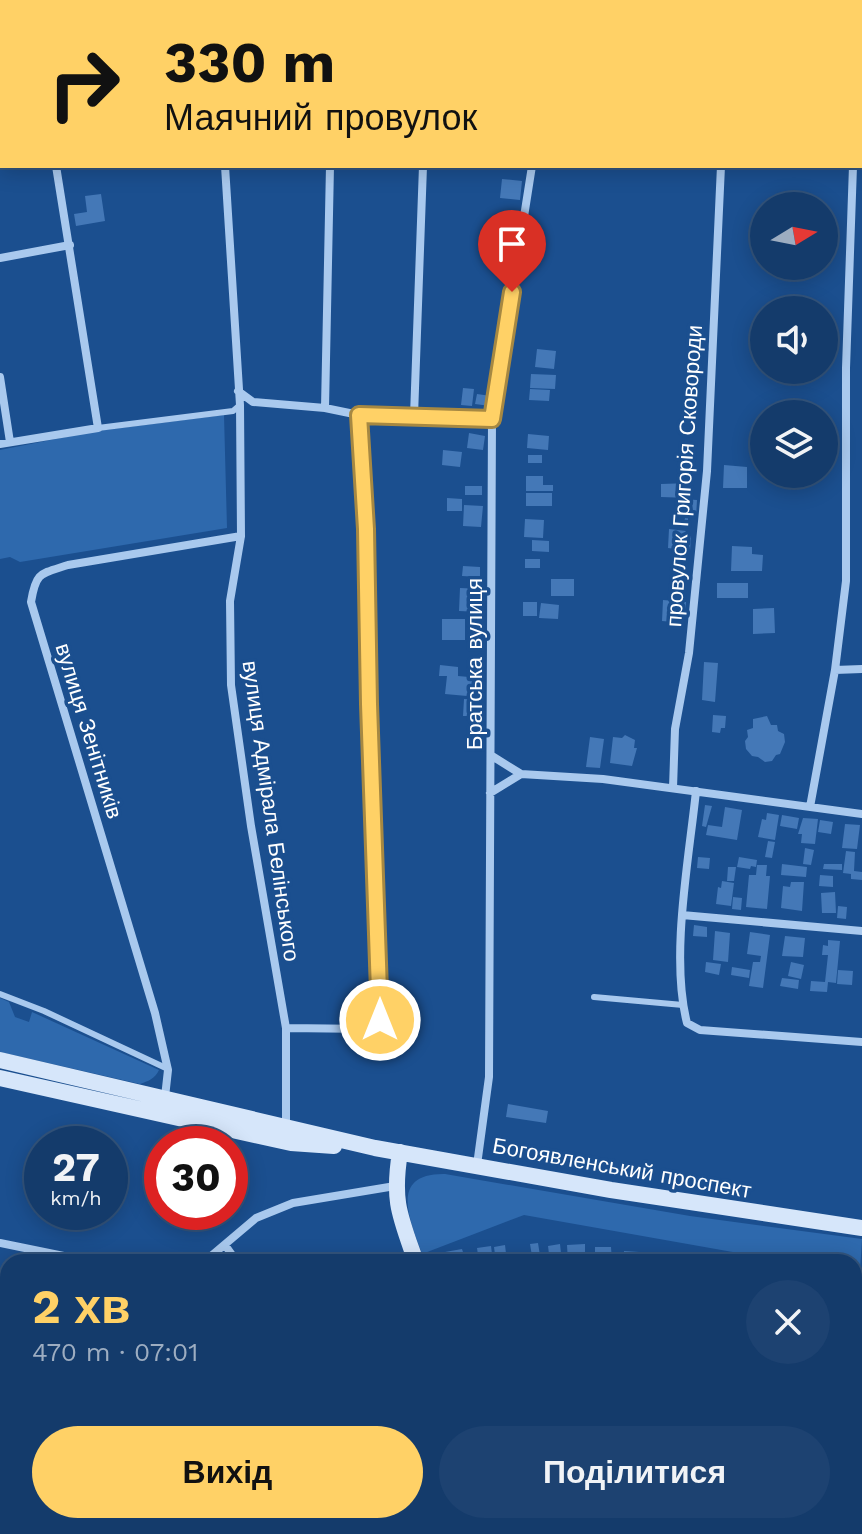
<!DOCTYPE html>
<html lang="uk">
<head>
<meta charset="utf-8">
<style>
  :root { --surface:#143b6b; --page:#1d4271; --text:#f1f3f6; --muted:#9dadc1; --line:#33557e; --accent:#ffd166 }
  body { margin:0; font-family:"Work Sans",sans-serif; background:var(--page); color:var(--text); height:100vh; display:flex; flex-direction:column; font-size:30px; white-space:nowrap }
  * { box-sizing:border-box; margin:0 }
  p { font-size:26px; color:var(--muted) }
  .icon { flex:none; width:44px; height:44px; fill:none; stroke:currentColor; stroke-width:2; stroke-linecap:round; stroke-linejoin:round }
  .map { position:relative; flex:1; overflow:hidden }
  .panel { position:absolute; left:0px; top:1254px; width:862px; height:280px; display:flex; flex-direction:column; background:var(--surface); border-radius:24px 24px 0 0; box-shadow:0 4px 20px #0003,0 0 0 2px var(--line) }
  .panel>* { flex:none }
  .banner { position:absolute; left:0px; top:0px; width:862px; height:168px; box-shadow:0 4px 20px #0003,0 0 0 2px var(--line); background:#ffd166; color:#111; overflow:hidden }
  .needle { width:52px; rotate:80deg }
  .tools { position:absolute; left:750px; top:192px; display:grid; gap:16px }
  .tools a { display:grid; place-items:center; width:88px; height:88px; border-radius:50%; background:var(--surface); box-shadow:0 4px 20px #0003,0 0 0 2px var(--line); font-size:40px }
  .speed { position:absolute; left:24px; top:1126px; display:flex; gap:16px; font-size:40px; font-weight:700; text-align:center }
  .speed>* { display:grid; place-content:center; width:104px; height:104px; border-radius:50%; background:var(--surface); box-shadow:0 4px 20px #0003,0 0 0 2px var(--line); line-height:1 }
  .speed small { font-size:20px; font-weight:400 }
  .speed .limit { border:12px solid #d22; background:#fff; color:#111 }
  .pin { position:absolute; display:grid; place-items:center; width:68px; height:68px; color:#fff; margin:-82px -34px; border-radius:50% 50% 50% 0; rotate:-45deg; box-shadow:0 0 8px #0007 }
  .pin .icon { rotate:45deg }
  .me { position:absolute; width:88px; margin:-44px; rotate:0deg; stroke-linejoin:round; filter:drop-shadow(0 0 6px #0008) }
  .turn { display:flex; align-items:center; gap:28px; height:168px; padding:0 32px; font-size:36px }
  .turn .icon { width:104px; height:104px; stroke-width:2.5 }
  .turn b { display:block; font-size:56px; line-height:68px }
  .round { display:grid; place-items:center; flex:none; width:84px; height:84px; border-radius:42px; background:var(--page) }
  .headline { display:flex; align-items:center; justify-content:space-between; height:136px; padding:0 32px }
  h1 { font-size:48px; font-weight:700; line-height:60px; color:var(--accent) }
  .cta { display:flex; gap:16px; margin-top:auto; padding:16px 32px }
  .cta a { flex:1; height:92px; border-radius:48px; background:var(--accent); color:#111; font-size:32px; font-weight:700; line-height:92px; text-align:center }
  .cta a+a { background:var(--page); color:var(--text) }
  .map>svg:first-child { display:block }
  .green { fill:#2e69ad }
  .building { fill:#4478b7 }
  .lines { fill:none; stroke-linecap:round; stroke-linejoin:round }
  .lane { stroke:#a9c9ee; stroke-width:6 }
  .street { stroke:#a9c9ee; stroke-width:8 }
  .secondary { stroke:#d6e6fa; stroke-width:16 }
  .route-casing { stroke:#a68842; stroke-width:20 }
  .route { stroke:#ffd166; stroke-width:14 }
  .labels { text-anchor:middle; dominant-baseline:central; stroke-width:7; stroke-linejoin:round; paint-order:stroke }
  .street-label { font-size:22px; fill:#fff; stroke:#1b4f8f }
</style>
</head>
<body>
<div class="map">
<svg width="862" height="1534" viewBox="0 0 862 1534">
  <rect width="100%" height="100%" fill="#1b4f8f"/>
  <path class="green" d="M224,415L227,528L20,562L10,557L0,559V450L96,431Z
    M0,998L9,1002L15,1017L29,1022L32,1012L159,1070C155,1079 148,1081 140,1084L0,1052Z
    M445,1174L690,1216L862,1239L859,1288L854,1289V1262H773L775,1259L760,1256L761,1262H743L744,1254L524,1215L422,1254C411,1222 387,1173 445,1174Z"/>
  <path class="building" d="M502,179L522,181L520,200L500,198Z
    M101,194L105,221L76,226L74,214L87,212L85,196Z
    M537,349L556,351L554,369L535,367Z
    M531,374L556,375L555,389L530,388Z
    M463,388L474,389L472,406L461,405Z
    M530,389L550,390L549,401L529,400Z
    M477,394L491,396L490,406L475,404Z
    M469,433L485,436L483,450L467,448Z
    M528,434L549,436L548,450L527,448Z
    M443,450L462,452L460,467L442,465Z
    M528,455H542V463H528Z
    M724,465L747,467V488H723Z
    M526,476H543V485H553V491H526Z
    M691,483L690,498L661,497V484Z
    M465,486H482V495H465Z
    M526,493H552V506H526Z
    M447,498L462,499V511H447Z
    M681,499L697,500L696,518H688V522H684L685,518L681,517Z
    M464,505L483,506L481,527L463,526Z
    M525,519L544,520L543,538L524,537Z
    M669,529L686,531L684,535L691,536L690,551L668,548Z
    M532,540L549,541V552L532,551Z
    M732,546L752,547V554L763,555L762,571H731Z
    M525,559H540V568H525Z
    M463,566L480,567V577L462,576Z
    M551,579H574V596H551Z
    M717,583H748V598H717Z
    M460,588L482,589L481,612L459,611Z
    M663,600L686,602L685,618L674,617V622L662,621Z
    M523,602H537V616H523Z
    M541,603L559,605L558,619L539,618Z
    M774,608L775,633L753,634V609Z
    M442,619H465V640H442Z
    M704,662L718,663L715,702L702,700Z
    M440,665L458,667V676L480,678L478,697L445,694L447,676H439Z
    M464,699L477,700L476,716H463Z
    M713,715L726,716L725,728H721L720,733L712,732Z
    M767,716L771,725H777L778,731L784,734L785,742L780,754L776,755L772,761L765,762L758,757L752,756L746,749L745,741L748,737L747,730L753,728V719Z
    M625,735L635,740L634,748H637L632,766L610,763L613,737L622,738Z
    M590,737L604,739L600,768L586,767Z
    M705,805L712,806L706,827L702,826Z
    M725,807L742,810L737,840L706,835L708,825L722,827Z
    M767,813L779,815L775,840L758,837L762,819L766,820Z
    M782,815L799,818L797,829L780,826Z
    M803,818L818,819L815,844L801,843L802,834H798Z
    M820,820L833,822L831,834L818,832Z
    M845,824L860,825L857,849L842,848Z
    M768,841L775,842L772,858L765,857Z
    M805,848L814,850L811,865L803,864Z
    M846,851L855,852L854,871L862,872V880L851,879V874L843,873Z
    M698,857L710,858L709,869L697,868Z
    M739,857L757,860L756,867L751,866L750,869L737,867Z
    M782,864L807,867L806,877L781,875Z
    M824,864H842V870L823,869Z
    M757,865H767L766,876H770L767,909L746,907L749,875H756Z
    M728,867H736L734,881H727Z
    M820,875L833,876V887L819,886Z
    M722,881L734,883L731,906L716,904L718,887L721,888Z
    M791,882H804L802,911L781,908L783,886L790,887Z
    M835,892L836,913H822L821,893Z
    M733,897L742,898L741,910L732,909Z
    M838,906L847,907L846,919L837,918Z
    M694,925L707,927V937L693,936Z
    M715,931L730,933L728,962L713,960Z
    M750,932L770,935L763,988L749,986L753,962H760L761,956L747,954Z
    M785,936L805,938L803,957L782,956Z
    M828,940L840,941L836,983L828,982L827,992L810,991L811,981L825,982L828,955H822L823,945L828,946Z
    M706,962L721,964L719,975L705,972Z
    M791,962L804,965L801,979L788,976Z
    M732,967L750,970L749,978L731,975Z
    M838,970L853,971L852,985L837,984Z
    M782,978L799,980L798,989L780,986Z
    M508,1104L548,1111L546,1123L506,1117Z
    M538,1243L541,1262H533L530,1244Z
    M560,1244L562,1262H550L548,1246Z
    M585,1244V1262H568L567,1245Z
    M505,1245L507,1262H496L494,1247Z
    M491,1246L493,1262H473L472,1255H478L477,1248Z
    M595,1247H611L612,1262H599V1258H595Z
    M462,1249L466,1262L446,1261L445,1252Z
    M624,1251L639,1252L638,1262H624Z
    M854,1290H859V1324H854Z
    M854,1358H861L862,1381L854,1382Z
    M862,1448V1474L854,1478V1452Z
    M862,1492V1512L859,1513L854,1496Z
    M862,1514V1534H852L849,1526H854V1517Z
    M403,1526H409L413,1534H385Z
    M550,1526H574L554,1534Z
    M726,1526H736L740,1534H720L728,1531Z
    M755,1526L757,1534H744L742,1527Z
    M756,1526H775L777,1530L759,1534Z
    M810,1526H842L846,1534H831L829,1529L814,1534Z"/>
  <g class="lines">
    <path class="lane" d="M98,428L233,411L240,405
      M0,994L44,1011L168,1069
      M594,997L683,1005"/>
    <path class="street" d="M27,0V2
      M200,0L201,2
      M329,0V2
      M430,2V0
      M558,2V0
      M852,2V0
      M860,46H862
      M0,58H2
      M225,166L240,405L241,536L230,601L231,685L251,826L286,1028V1125
      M0,258L70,245
      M0,377L10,442
      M238,391L253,402L325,408L359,415L492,419
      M325,408L330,166
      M414,416L423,166
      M0,444L98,428L56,166
      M835,670L862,669
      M492,756L521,774L603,779L862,814
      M673,788L675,729L689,653L707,471L721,166
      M696,791C689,859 670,957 687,1023L700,1030L862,1042
      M490,793L521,774
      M810,807L835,670L846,581V368L853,166
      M682,915L862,931
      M286,1028L370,1029L380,1020L367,646L366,529L359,415
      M165,1097L168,1070L155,1013L31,602C36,572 40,574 68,565L241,536
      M477,1165L489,1077L492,419L532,166
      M0,1243L93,1262
      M225,1245L237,1262
      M204,1262L256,1218L293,1203L395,1186
      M861,1396L862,1415
      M0,1425L8,1419
      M367,1526L370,1534
      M679,1526L682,1534
      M791,1526L794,1534
      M108,1534L118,1526
      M333,1534L343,1526"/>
    <path class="secondary" d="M0,1060L375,1148L611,1190L862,1228
      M0,1078L291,1143L334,1146
      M400,1152C392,1202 400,1216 416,1262
      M522,1526L525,1534"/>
  </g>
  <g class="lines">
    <defs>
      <path id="route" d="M380,1020L369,704L366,529L359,415L492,419L512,292"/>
    </defs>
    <use href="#route" class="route-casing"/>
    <use href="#route" class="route"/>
  </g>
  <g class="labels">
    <g class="street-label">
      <text transform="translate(684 476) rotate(-86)">провулок Григорія Сковороди</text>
      <text transform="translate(474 664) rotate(-90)">Братська вулиця</text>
      <text transform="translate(89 731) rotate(73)">вулиця Зенітників</text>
      <text transform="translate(271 811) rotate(82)">вулиця Адмірала Белінського</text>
      <text transform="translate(622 1168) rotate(10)">Богоявленський проспект</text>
    </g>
  </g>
</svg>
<div class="tools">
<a><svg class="needle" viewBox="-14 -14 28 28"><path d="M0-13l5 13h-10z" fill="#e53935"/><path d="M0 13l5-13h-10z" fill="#9dadc1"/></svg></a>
<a><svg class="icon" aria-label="sound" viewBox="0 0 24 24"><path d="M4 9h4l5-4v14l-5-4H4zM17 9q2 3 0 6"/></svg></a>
<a><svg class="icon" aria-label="layers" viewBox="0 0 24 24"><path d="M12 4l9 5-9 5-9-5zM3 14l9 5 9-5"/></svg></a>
</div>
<div class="speed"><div>27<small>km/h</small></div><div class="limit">30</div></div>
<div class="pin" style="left:512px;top:292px;background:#d93025"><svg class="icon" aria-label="arrive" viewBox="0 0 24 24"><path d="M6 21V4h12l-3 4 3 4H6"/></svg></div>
<svg class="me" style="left:380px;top:1020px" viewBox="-20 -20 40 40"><circle r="17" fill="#ffd166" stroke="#fff" stroke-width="3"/><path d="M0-11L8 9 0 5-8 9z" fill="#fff"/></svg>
<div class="banner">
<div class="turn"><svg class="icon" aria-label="right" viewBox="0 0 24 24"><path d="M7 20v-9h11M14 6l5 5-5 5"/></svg><div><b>330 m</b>Маячний провулок</div></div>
</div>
<section class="panel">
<div class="headline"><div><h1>2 хв</h1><p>470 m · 07:01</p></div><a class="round"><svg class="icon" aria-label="close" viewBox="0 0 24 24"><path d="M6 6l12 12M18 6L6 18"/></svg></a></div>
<div class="cta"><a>Вихід</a><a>Поділитися</a></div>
</section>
</div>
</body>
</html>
